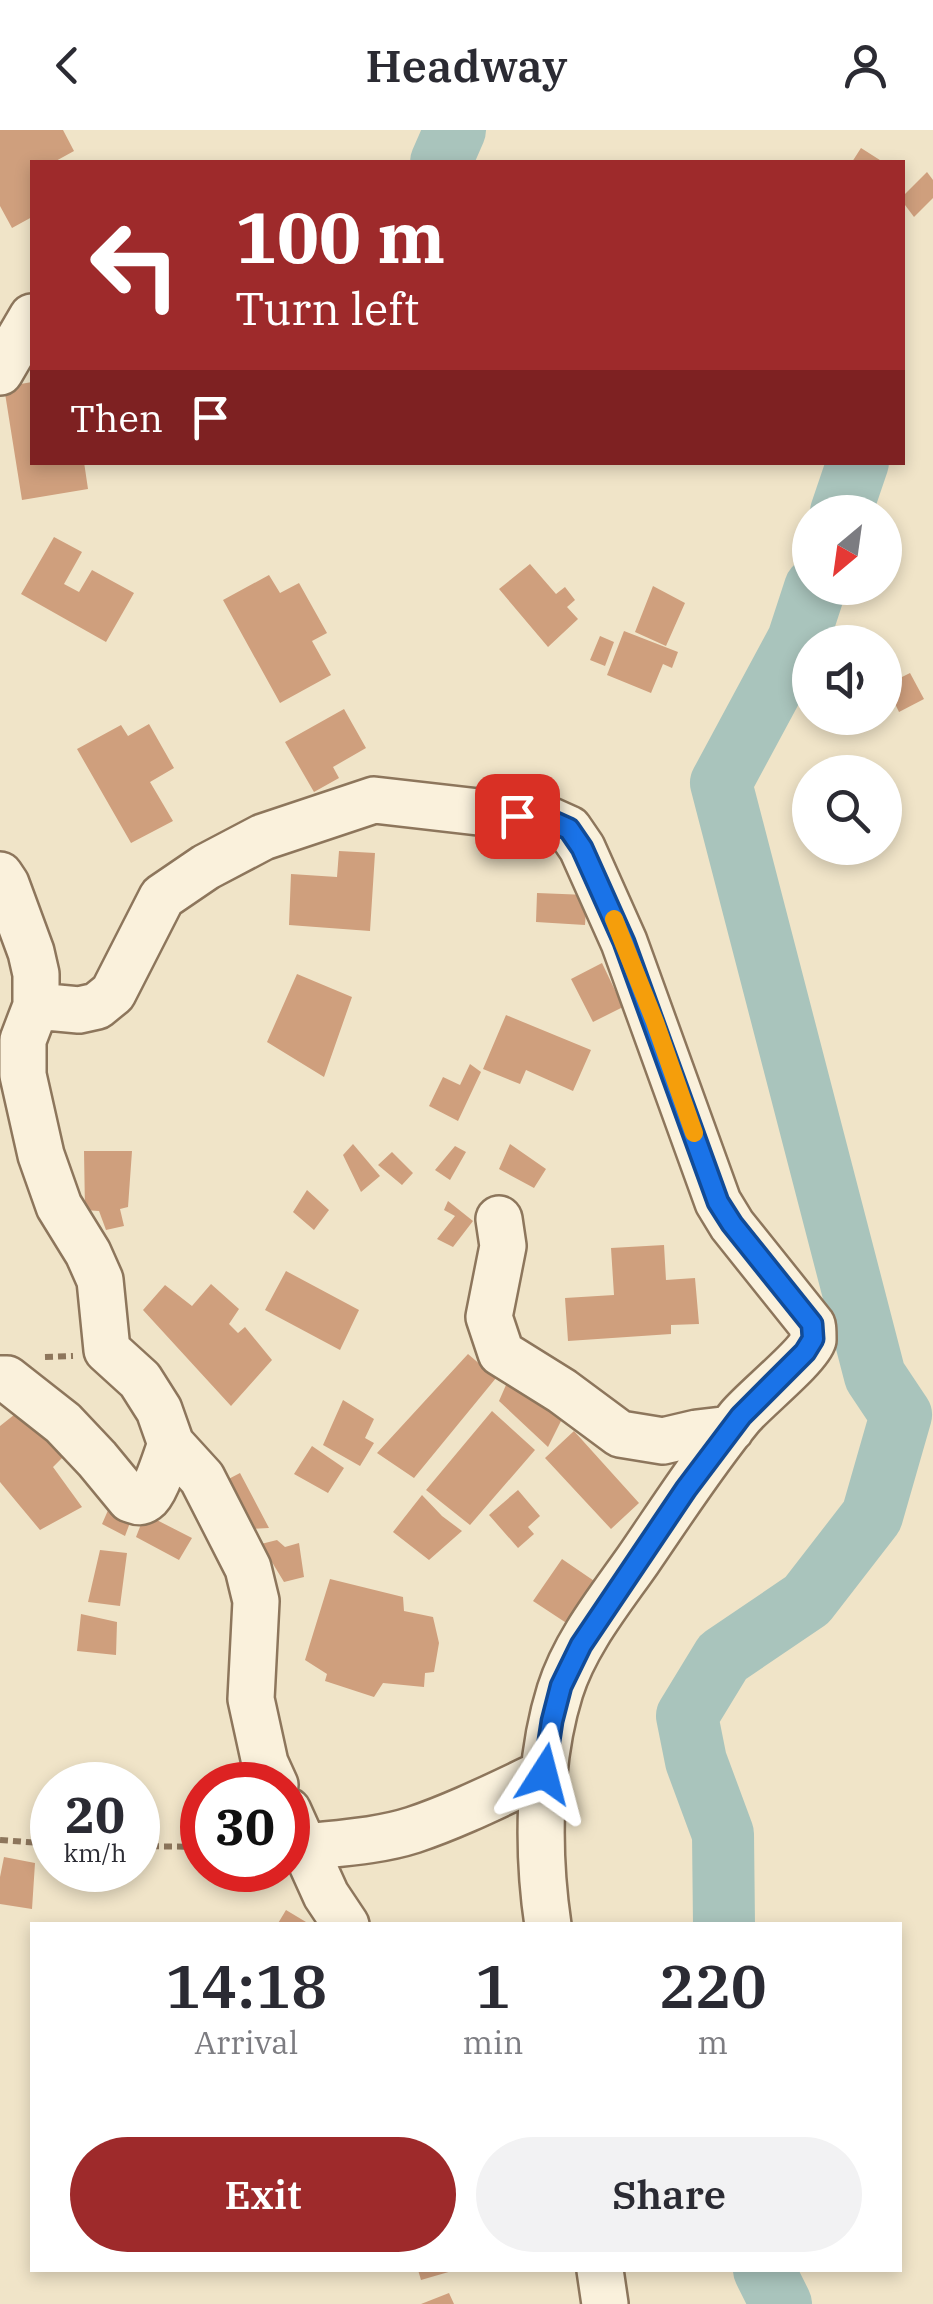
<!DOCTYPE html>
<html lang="en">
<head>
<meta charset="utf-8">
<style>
  :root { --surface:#fff; --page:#f2f2f3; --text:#2b2b33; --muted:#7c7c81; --accent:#9e2a2b }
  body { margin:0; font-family:"IBM Plex Serif",serif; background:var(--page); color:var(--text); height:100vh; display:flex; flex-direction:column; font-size:38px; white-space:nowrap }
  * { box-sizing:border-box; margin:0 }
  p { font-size:32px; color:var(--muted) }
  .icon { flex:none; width:55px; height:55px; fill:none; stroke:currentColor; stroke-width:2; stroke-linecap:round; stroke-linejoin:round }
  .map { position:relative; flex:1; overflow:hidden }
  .details { position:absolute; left:30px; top:1792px; width:872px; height:350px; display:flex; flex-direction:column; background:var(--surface); border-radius:0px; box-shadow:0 5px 15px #0003 }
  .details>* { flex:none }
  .banner { position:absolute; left:30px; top:30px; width:875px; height:305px; border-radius:0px; box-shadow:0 5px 15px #0003; background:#9e2a2b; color:#fff; overflow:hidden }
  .needle { width:65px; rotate:209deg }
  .controls { position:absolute; left:792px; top:365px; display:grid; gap:20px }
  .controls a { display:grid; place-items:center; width:110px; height:110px; border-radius:50%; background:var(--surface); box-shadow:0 5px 15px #0003; font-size:50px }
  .speed { position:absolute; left:30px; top:1632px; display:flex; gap:20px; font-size:50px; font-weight:700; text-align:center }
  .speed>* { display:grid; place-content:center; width:130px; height:130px; border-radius:50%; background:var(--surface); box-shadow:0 5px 15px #0003; line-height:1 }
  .speed small { font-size:25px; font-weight:400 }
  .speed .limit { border:15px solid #d22; background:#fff; color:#111 }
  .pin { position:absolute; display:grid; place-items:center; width:85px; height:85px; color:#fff; margin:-42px; border-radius:20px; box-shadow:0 5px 15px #0006 }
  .me { position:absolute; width:110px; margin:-55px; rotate:9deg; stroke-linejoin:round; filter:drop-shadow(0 0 8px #0008) }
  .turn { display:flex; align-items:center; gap:35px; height:210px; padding:0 40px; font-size:45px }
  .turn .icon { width:130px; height:130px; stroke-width:2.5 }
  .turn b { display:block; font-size:70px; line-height:85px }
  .then { display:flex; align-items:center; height:95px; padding:0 40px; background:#0003; gap:20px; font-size:38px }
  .eta { display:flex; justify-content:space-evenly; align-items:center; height:170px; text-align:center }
  .eta b { font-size:60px; font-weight:600; line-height:70px }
  .button { display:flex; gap:20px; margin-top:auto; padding:20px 40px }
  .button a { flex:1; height:115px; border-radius:60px; background:var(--accent); color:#fff; font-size:40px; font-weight:600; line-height:115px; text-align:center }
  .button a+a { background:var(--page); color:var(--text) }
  header { display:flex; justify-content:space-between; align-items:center; height:130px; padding:0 40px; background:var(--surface); font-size:45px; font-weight:600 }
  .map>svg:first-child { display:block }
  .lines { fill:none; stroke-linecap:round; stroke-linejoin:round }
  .river { stroke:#a9c4bc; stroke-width:62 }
  .building { fill:#cf9f7d }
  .minor-casing { stroke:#8d765c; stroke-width:50 }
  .path { stroke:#8d765c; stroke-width:6; stroke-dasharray:8 5; stroke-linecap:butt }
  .minor { stroke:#faf1dc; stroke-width:45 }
  .route-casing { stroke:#114b97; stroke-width:25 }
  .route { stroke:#1a73e8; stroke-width:18 }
  .slow { stroke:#f59e0b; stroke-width:18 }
</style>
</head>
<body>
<header><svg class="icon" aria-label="back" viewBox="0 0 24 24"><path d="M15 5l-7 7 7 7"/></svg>Headway<svg class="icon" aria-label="person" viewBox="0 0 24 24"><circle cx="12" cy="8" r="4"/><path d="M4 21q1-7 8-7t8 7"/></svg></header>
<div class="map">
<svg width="933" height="2174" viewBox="0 0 933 2174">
  <rect width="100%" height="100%" fill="#f0e4c8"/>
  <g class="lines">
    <path class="river" d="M441,32L455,0
      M841,382L858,332
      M724,1795L723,1704L696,1631L687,1586L723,1527L807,1470L872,1386L901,1285L875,1246L721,653L798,510L815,458
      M764,2140L781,2174"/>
  </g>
  <path class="building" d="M0,0H63L74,21L54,32H32V87L12,98L0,76Z
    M861,18L883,32H852Z
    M927,42L933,50V68L914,87L902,71V67Z
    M32,252V332H84L88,359L22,370L4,257Z
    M54,407L82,422L64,454L79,462L92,440L134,463L106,512L21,464Z
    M530,434L556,464L565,457L575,470L567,477L578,489L548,517L499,459Z
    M269,445L280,463L299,453L327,503L312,511L331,545L280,573L223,470Z
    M653,456L685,473L666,516L635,502Z
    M624,501L678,522L672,538L663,534L651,563L607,545Z
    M600,506L614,512L605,536L590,530Z
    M910,543L924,569L899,582L886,555Z
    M344,579L366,618L333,637L339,648L314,662L285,612Z
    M149,594L174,638L150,652L173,691L131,713L77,619L121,595L128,606Z
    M339,721L375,723L370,801L289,795L291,744L337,747Z
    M537,763L587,765L585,795L536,792Z
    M602,833L623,877L593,892L571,849Z
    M297,844L352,867L324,947L267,912Z
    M506,885L591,920L573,961L526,940L520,954L483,939Z
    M470,934L481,942L458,991L429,976L443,947L460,955Z
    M353,1014L380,1046L361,1062L343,1025Z
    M510,1014L546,1039L534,1058L499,1039Z
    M455,1016L466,1022L450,1050L435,1040Z
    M84,1021H132L128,1077L120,1079L124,1096L106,1100L99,1081L85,1080Z
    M392,1022L413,1043L402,1055L378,1035Z
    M307,1060L329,1080L314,1100L293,1082Z
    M448,1071L473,1091L453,1117L437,1109L455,1086L444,1080Z
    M664,1115L666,1150L695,1148L699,1194L671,1195V1204L568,1211L565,1168L614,1165L611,1118Z
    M286,1141L359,1180L340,1220L265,1180Z
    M211,1154L239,1179L229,1194L238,1203L245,1197L272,1230L231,1276L143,1180L165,1155L192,1176Z
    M468,1224L496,1248L414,1348L377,1323Z
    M513,1239L566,1281L548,1317L499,1271Z
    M343,1270L374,1289L365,1308L374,1313L360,1336L323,1315Z
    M19,1281L66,1324L53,1337L82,1377L40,1400L0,1352V1296Z
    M492,1281L535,1320L470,1395L426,1360Z
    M574,1301L639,1373L611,1399L545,1328Z
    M312,1316L344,1338L328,1363L294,1344Z
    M240,1343L269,1398L245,1399L219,1354Z
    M518,1360L540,1386L528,1397L534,1404L518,1418L489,1385Z
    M422,1365L442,1386L462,1401L429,1430L393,1402Z
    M113,1369L134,1382L125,1406L102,1394Z
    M145,1384L192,1408L179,1430L136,1407Z
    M277,1410L285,1417L299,1413L304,1447L284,1452L261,1414Z
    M100,1420L127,1423L120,1476L88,1472Z
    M562,1429L603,1457L574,1498L533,1471Z
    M330,1449L403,1467L404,1481L433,1487L439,1513L434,1542L425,1543L424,1557L383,1553L374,1567L325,1551L327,1544L305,1530Z
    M81,1484L117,1492L116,1525L77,1521Z
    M4,1727L35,1733L32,1779L0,1774V1747Z
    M286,1780L311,1795H277Z
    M418,2140H452V2141L421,2150Z
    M449,2163L454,2174H421Z"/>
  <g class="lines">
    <defs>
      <path id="minor" d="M0,242L32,187
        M0,745L6,754L31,822L36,844V876L23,910V945L41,1025L59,1076L88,1123L100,1150L107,1220L140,1250L159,1280L171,1314L202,1348L248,1438L256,1471L251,1569L265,1633L275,1655
        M36,876L79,880L97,876L113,863L162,767L206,737L263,707L374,670L549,690L569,699L582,718L624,812L718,1072L732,1095L812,1195C813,1196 813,1208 813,1210C808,1227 754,1270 740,1287C703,1332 671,1382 638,1430C610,1470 575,1513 560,1561C538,1631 537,1722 548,1795
        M499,1089L503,1116L489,1187L501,1223L562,1261L620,1304L663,1311L697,1303L731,1299
        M0,1249H7L63,1293L97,1329L130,1369C137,1371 139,1374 146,1369C156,1362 166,1326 171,1314
        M288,1681L326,1765L346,1795
        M304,1717C340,1713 379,1711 413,1700C458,1685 501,1663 544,1643
        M600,2140L605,2174"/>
    </defs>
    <use href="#minor" class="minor-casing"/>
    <path class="path" d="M45,1227L73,1226
      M0,1710L52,1714
      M138,1716L202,1717"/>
    <use href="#minor" class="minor"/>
  </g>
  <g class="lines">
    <defs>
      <path id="route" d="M517,686L549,690L569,699L582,718L624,812L718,1072L732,1094L812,1194L813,1209L805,1222L741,1286L686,1359L581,1515L561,1556L552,1591L544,1644"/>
    </defs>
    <use href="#route" class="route-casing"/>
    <use href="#route" class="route"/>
    <path class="slow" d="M614,789L655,892L694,1003"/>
  </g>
</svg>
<div class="controls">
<a><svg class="needle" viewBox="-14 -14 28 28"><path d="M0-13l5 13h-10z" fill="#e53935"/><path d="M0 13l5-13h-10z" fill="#7c7c81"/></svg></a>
<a><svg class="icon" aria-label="sound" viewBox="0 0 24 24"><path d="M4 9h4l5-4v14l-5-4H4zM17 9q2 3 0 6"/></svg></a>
<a><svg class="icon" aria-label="search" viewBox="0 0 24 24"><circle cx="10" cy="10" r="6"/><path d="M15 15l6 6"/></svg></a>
</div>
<div class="speed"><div>20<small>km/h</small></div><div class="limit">30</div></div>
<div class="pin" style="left:517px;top:686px;background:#d93025"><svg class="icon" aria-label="arrive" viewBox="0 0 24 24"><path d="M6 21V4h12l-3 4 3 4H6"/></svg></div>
<svg class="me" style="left:544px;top:1644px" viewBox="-20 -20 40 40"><path d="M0-17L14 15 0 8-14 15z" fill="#1a73e8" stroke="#fff" stroke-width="4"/></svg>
<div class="banner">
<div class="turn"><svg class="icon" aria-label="left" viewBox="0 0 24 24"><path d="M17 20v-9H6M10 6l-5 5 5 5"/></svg><div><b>100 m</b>Turn left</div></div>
<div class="then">Then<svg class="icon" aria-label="arrive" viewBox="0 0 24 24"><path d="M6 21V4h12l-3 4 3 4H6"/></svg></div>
</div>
<section class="details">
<div class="eta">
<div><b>14:18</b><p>Arrival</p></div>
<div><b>1</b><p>min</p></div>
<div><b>220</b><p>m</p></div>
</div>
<div class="button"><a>Exit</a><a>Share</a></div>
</section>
</div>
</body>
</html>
